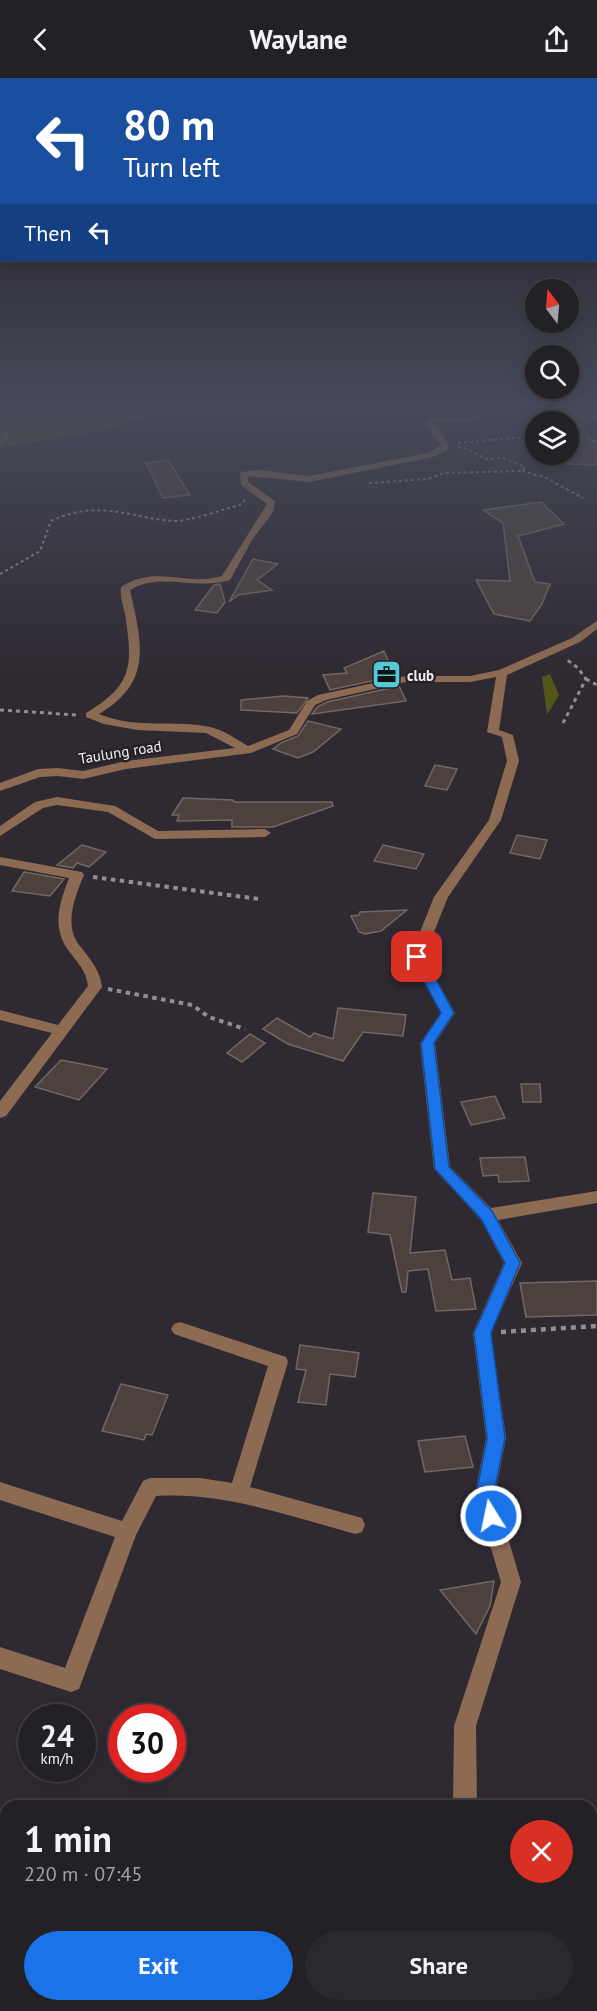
<!DOCTYPE html>
<html lang="en">
<head>
<meta charset="utf-8">
<style>
  :root { --surface:#232026; --page:#2b282e; --text:#f1f3f6; --muted:#a3a3a7; --line:#403e43; --accent:#1a73e8 }
  body { margin:0; font-family:"PT Sans",sans-serif; background:var(--page); color:var(--text); height:100vh; display:flex; flex-direction:column; font-size:22px; white-space:nowrap }
  * { box-sizing:border-box; margin:0 }
  p { font-size:20px; color:var(--muted) }
  .icon { flex:none; width:33px; height:33px; fill:none; stroke:currentColor; stroke-width:2; stroke-linecap:round; stroke-linejoin:round }
  .map { position:relative; flex:1; overflow:hidden }
  .sheet { position:absolute; left:0px; top:1722px; width:597px; height:212px; display:flex; flex-direction:column; background:var(--surface); border-radius:18px 18px 0 0; box-shadow:0 3px 15px #0003,0 0 0 2px var(--line) }
  .sheet>* { flex:none }
  .banner { position:absolute; left:0px; top:0px; width:597px; height:183px; box-shadow:0 3px 15px #0003,0 0 0 2px var(--line); background:#1a4fa0; color:#fff; overflow:hidden }
  .needle { width:39px; rotate:344deg }
  .tools { position:absolute; left:525px; top:201px; display:grid; gap:12px }
  .tools a { display:grid; place-items:center; width:54px; height:54px; border-radius:50%; background:var(--surface); box-shadow:0 3px 15px #0003,0 0 0 2px var(--line); font-size:30px }
  .speed { position:absolute; left:18px; top:1626px; display:flex; gap:12px; font-size:30px; font-weight:700; text-align:center }
  .speed>* { display:grid; place-content:center; width:78px; height:78px; border-radius:50%; background:var(--surface); box-shadow:0 3px 15px #0003,0 0 0 2px var(--line); line-height:1 }
  .speed small { font-size:15px; font-weight:400 }
  .speed .limit { border:9px solid #d22; background:#fff; color:#111 }
  .pin { position:absolute; display:grid; place-items:center; width:51px; height:51px; color:#fff; margin:-26px; border-radius:12px; box-shadow:0 3px 9px #0006 }
  .me { position:absolute; width:66px; margin:-33px; rotate:350deg; stroke-linejoin:round; filter:drop-shadow(0 0 4px #0008) }
  .turn { display:flex; align-items:center; gap:21px; height:126px; padding:0 24px; font-size:27px }
  .turn .icon { width:78px; height:78px; stroke-width:2.5 }
  .turn b { display:block; font-size:42px; line-height:51px }
  .then { display:flex; align-items:center; height:57px; padding:0 24px; background:#0003; gap:12px; font-size:22px }
  .round { display:grid; place-items:center; flex:none; width:63px; height:63px; border-radius:32px; background:var(--page) }
  .head { display:flex; align-items:center; justify-content:space-between; height:102px; padding:0 24px }
  h1 { font-size:36px; font-weight:800; line-height:45px }
  .action { display:flex; gap:12px; margin-top:auto; padding:12px 24px }
  .action a { flex:1; height:69px; border-radius:36px; background:var(--accent); color:#fff; font-size:24px; font-weight:800; line-height:69px; text-align:center }
  .action a+a { background:var(--page); color:var(--text) }
  header { display:flex; justify-content:space-between; align-items:center; height:78px; padding:0 24px; background:var(--surface); font-size:27px; font-weight:800 }
  .map>svg:first-child { display:block }
  .green { fill:#545518 }
  .forest { fill:#54561e }
  .building { fill:#4c413d; stroke:#736763; stroke-width:1.5 }
  .lines { fill:none; stroke-linecap:round; stroke-linejoin:round }
  .path-far3 { stroke:#938e95; stroke-width:2; stroke-dasharray:3 3; stroke-linecap:butt }
  .path-far2 { stroke:#938e95; stroke-width:3; stroke-dasharray:4 4; stroke-linecap:butt }
  .path-far1 { stroke:#938e95; stroke-width:4; stroke-dasharray:4.5 4.5; stroke-linecap:butt }
  .path { stroke:#938e95; stroke-width:4.5; stroke-dasharray:5 5; stroke-linecap:butt }
  .minor { fill:#8d6b52; fill-rule:evenodd }
  .route { fill:#1a73e8; stroke:#114b97; stroke-width:1.5 }
  .labels { text-anchor:middle; dominant-baseline:central; stroke-width:5; stroke-linejoin:round; paint-order:stroke }
  .far-poi-label { font-size:15px; font-weight:bold; fill:#f0ecf2; stroke:#262128; text-anchor:start }
  .far-street-label { font-size:15px; fill:#f0ecf2; stroke:#262128 }
</style>
</head>
<body>
<header><svg class="icon" aria-label="back" viewBox="0 0 24 24"><path d="M15 5l-7 7 7 7"/></svg>Waylane<svg class="icon" aria-label="share" viewBox="0 0 24 24"><path d="M12 15V3M7 8l5-5 5 5M5 13v7h14v-7"/></svg></header>
<div class="map">
<svg width="597" height="1933" viewBox="0 0 597 1933">
  <rect width="100%" height="100%" fill="#2f2a32"/>
  <path class="green" d="M550,596L559,617L547,637L542,599Z"/>
  <path class="forest" d="M0,327H169L165,332L112,351L0,370Z"/>
  <path class="building" d="M580,327L597,336V339L580,348L597,366V387L568,386V330Z
    M168,382L190,417L163,420L146,385Z
    M541,424L564,446L518,458L535,504L550,506L542,526L530,543L494,536L476,502L510,503L503,445L483,432Z
    M253,481L278,486L257,502L272,512L238,517L229,524Z
    M220,506L225,524L217,535L195,532L214,507Z
    M384,573L395,598L330,612L323,597L347,595L344,590Z
    M399,608L406,623L312,636L317,629L327,624Z
    M283,618L308,620L297,635L241,632V622Z
    M308,643L341,651L313,674L298,680L273,671L281,665L298,658Z
    M435,687L457,691L447,712L425,708Z
    M183,720L233,722L234,724H332L333,728L273,749H232V742L177,743L179,737H172Z
    M517,757L547,762L540,781L510,775Z
    M82,767L106,774L89,789L77,785L73,790L57,787Z
    M383,767L424,776L416,791L374,783Z
    M24,794L64,801L50,818L12,813Z
    M407,832L381,853L365,856L359,854L351,838L359,837L360,834Z
    M338,930L406,937L403,958L363,954L343,983L288,966L263,951L277,940L310,959L314,955L333,961Z
    M250,956L265,965L242,984L227,975Z
    M61,982L107,991L79,1022L35,1009Z
    M521,1006H540L541,1024H523Z
    M495,1018L505,1040L471,1047L461,1024Z
    M525,1079L529,1103L499,1104L498,1097L483,1098L480,1080Z
    M373,1115L416,1119L410,1175L445,1172L452,1202L470,1200L476,1231L436,1233L428,1191L408,1193L406,1214H402L390,1157L368,1154Z
    M597,1203V1237L526,1239L520,1205Z
    M300,1267L359,1275L355,1299L330,1296L326,1327L298,1324L306,1292L296,1291Z
    M121,1306L168,1317L152,1357L146,1356L144,1362L102,1353Z
    M465,1358L473,1389L425,1394L418,1363Z
    M494,1503L490,1528L476,1556L440,1512Z"/>
  <g class="lines">
    <path class="path-far3" d="M568,357L586,359L597,365
      M0,364L5,362L19,340L57,342L97,340L87,330L118,327
      M458,365L536,358
      M522,393L544,399L583,420
      M369,405L428,401L444,395L522,393L525,389L503,380L487,381L462,369H456
      M0,496L40,473L51,443C98,421 127,439 173,443C188,444 224,431 240,427L246,421"/>
    <path class="path-far2" d="M586,601L597,607
      M0,632L77,637
      M563,645L586,601L578,590L566,581"/>
    <path class="path-far1" d="M93,799L259,821
      M108,911L192,927L209,939L245,951"/>
    <path class="path" d="M501,1254L597,1248"/>
    <path class="minor" d="M494,327H508L469,345H434L449,367L446,373L433,379L309,404L248,398V404L275,423L273,434L252,462L230,502C194,513 160,493 130,512C142,566 153,604 99,636C138,652 173,641 210,649C224,652 236,661 248,668L289,652L307,623L318,617L406,598H470L499,592L572,560L597,543V551L580,564L507,597L499,652L513,657L519,683L501,742L448,819L424,879L455,935L435,965L450,1089L491,1130L597,1113V1125L498,1142L522,1185L491,1255L506,1360L495,1416L521,1504L476,1648L477,1728H453L454,1648L501,1504L475,1416L486,1360L473,1255L504,1185L481,1142L434,1091L420,965L441,935L410,879L434,819L489,742L507,683L502,659L487,654L496,599L470,604H406L326,622L315,627L297,656L251,675L126,691L83,701L58,698L40,699L0,713V705L38,691L58,690L83,693L126,683L235,670L206,655L137,652L104,646L86,639V635C133,607 133,588 125,536C123,528 120,517 121,509C157,486 186,509 222,498L267,426L241,407L240,394L260,392L309,398L428,375L441,367L427,349V342L440,339L469,341Z
      M530,327H573L554,331Z
      M57,719L115,728L158,753L265,751L271,755L265,759L155,761L108,734L57,727L43,730L0,758V748L35,724Z
      M0,779L82,794L84,797C75,819 63,847 80,868C90,881 100,892 102,909L6,1038L0,1040V1023L52,955L0,942V932L58,947L88,908C86,892 77,884 68,872C51,848 60,824 69,800L0,787Z
      M180,1244L286,1279L288,1284L250,1409L362,1440L365,1447L362,1454L355,1456C290,1438 224,1414 156,1418L136,1457L79,1611L71,1614L0,1591V1569L65,1590L115,1459L0,1422V1404L122,1443L143,1403L150,1400H200L232,1405L268,1288L174,1256L171,1251L174,1246Z
      M591,1771L597,1772V1796L591,1795Z
      M0,1807L6,1809V1833L0,1831Z
      M222,1928H249L247,1933H219Z
      M504,1928H532L535,1933H506Z"/>
  </g>
  <linearGradient id="sky" x2="0" y2="1"><stop stop-color="#1a171c"/><stop offset="0.55" stop-color="#474a5a"/><stop offset="1" stop-color="#474a5a" stop-opacity="0"/></linearGradient>
  <rect width="597" height="597" fill="url(#sky)"/>
  <path class="route" d="M417,875L424,879L454,935L434,965L449,1089L492,1133L520,1185L491,1255L505,1360L494,1416L501,1438L498,1444L491,1447L485,1444L476,1416L487,1360L474,1255L505,1185L481,1141L435,1091L421,965L441,935L411,879Z"/>
  <defs>
    <symbol id="office-square" viewBox="-11 -11 22 22"><rect x="-9" y="-9" width="18" height="18" rx="4" fill="#52cbd7" stroke="#262128"/><path d="M-6-3h4V-5.5h4V-3h4V5H-6ZM-1-4.5V-3h2v-1.5ZM-6 0V1H6V0Z" fill="#111"/></symbol>
  </defs>
  <g fill-rule="evenodd">
    <use href="#office-square" x="370" y="580" width="33" height="33"/>
  </g>
  <g class="labels">
    <g class="far-poi-label">
      <text x="407" y="597">club</text>
    </g>
    <g class="far-street-label">
      <text transform="translate(120 674) rotate(-9)">Taulung road</text>
    </g>
  </g>
</svg>
<div class="tools">
<a><svg class="needle" viewBox="-14 -14 28 28"><path d="M0-13l5 13h-10z" fill="#e53935"/><path d="M0 13l5-13h-10z" fill="#a3a3a7"/></svg></a>
<a><svg class="icon" aria-label="search" viewBox="0 0 24 24"><circle cx="10" cy="10" r="6"/><path d="M15 15l6 6"/></svg></a>
<a><svg class="icon" aria-label="layers" viewBox="0 0 24 24"><path d="M12 4l9 5-9 5-9-5zM3 14l9 5 9-5"/></svg></a>
</div>
<div class="speed"><div>24<small>km/h</small></div><div class="limit">30</div></div>
<div class="pin" style="left:417px;top:879px;background:#d93025"><svg class="icon" aria-label="arrive" viewBox="0 0 24 24"><path d="M6 21V4h12l-3 4 3 4H6"/></svg></div>
<svg class="me" style="left:491px;top:1438px" viewBox="-20 -20 40 40"><circle r="17" fill="#1a73e8" stroke="#fff" stroke-width="3"/><path d="M0-11L8 9 0 5-8 9z" fill="#fff"/></svg>
<div class="banner">
<div class="turn"><svg class="icon" aria-label="left" viewBox="0 0 24 24"><path d="M17 20v-9H6M10 6l-5 5 5 5"/></svg><div><b>80 m</b>Turn left</div></div>
<div class="then">Then<svg class="icon" aria-label="left" viewBox="0 0 24 24"><path d="M17 20v-9H6M10 6l-5 5 5 5"/></svg></div>
</div>
<section class="sheet">
<div class="head"><div><h1>1 min</h1><p>220 m · 07:45</p></div><a class="round" style="background:#d93025;color:#fff"><svg class="icon" aria-label="close" viewBox="0 0 24 24"><path d="M6 6l12 12M18 6L6 18"/></svg></a></div>
<div class="action"><a>Exit</a><a>Share</a></div>
</section>
</div>
</body>
</html>
